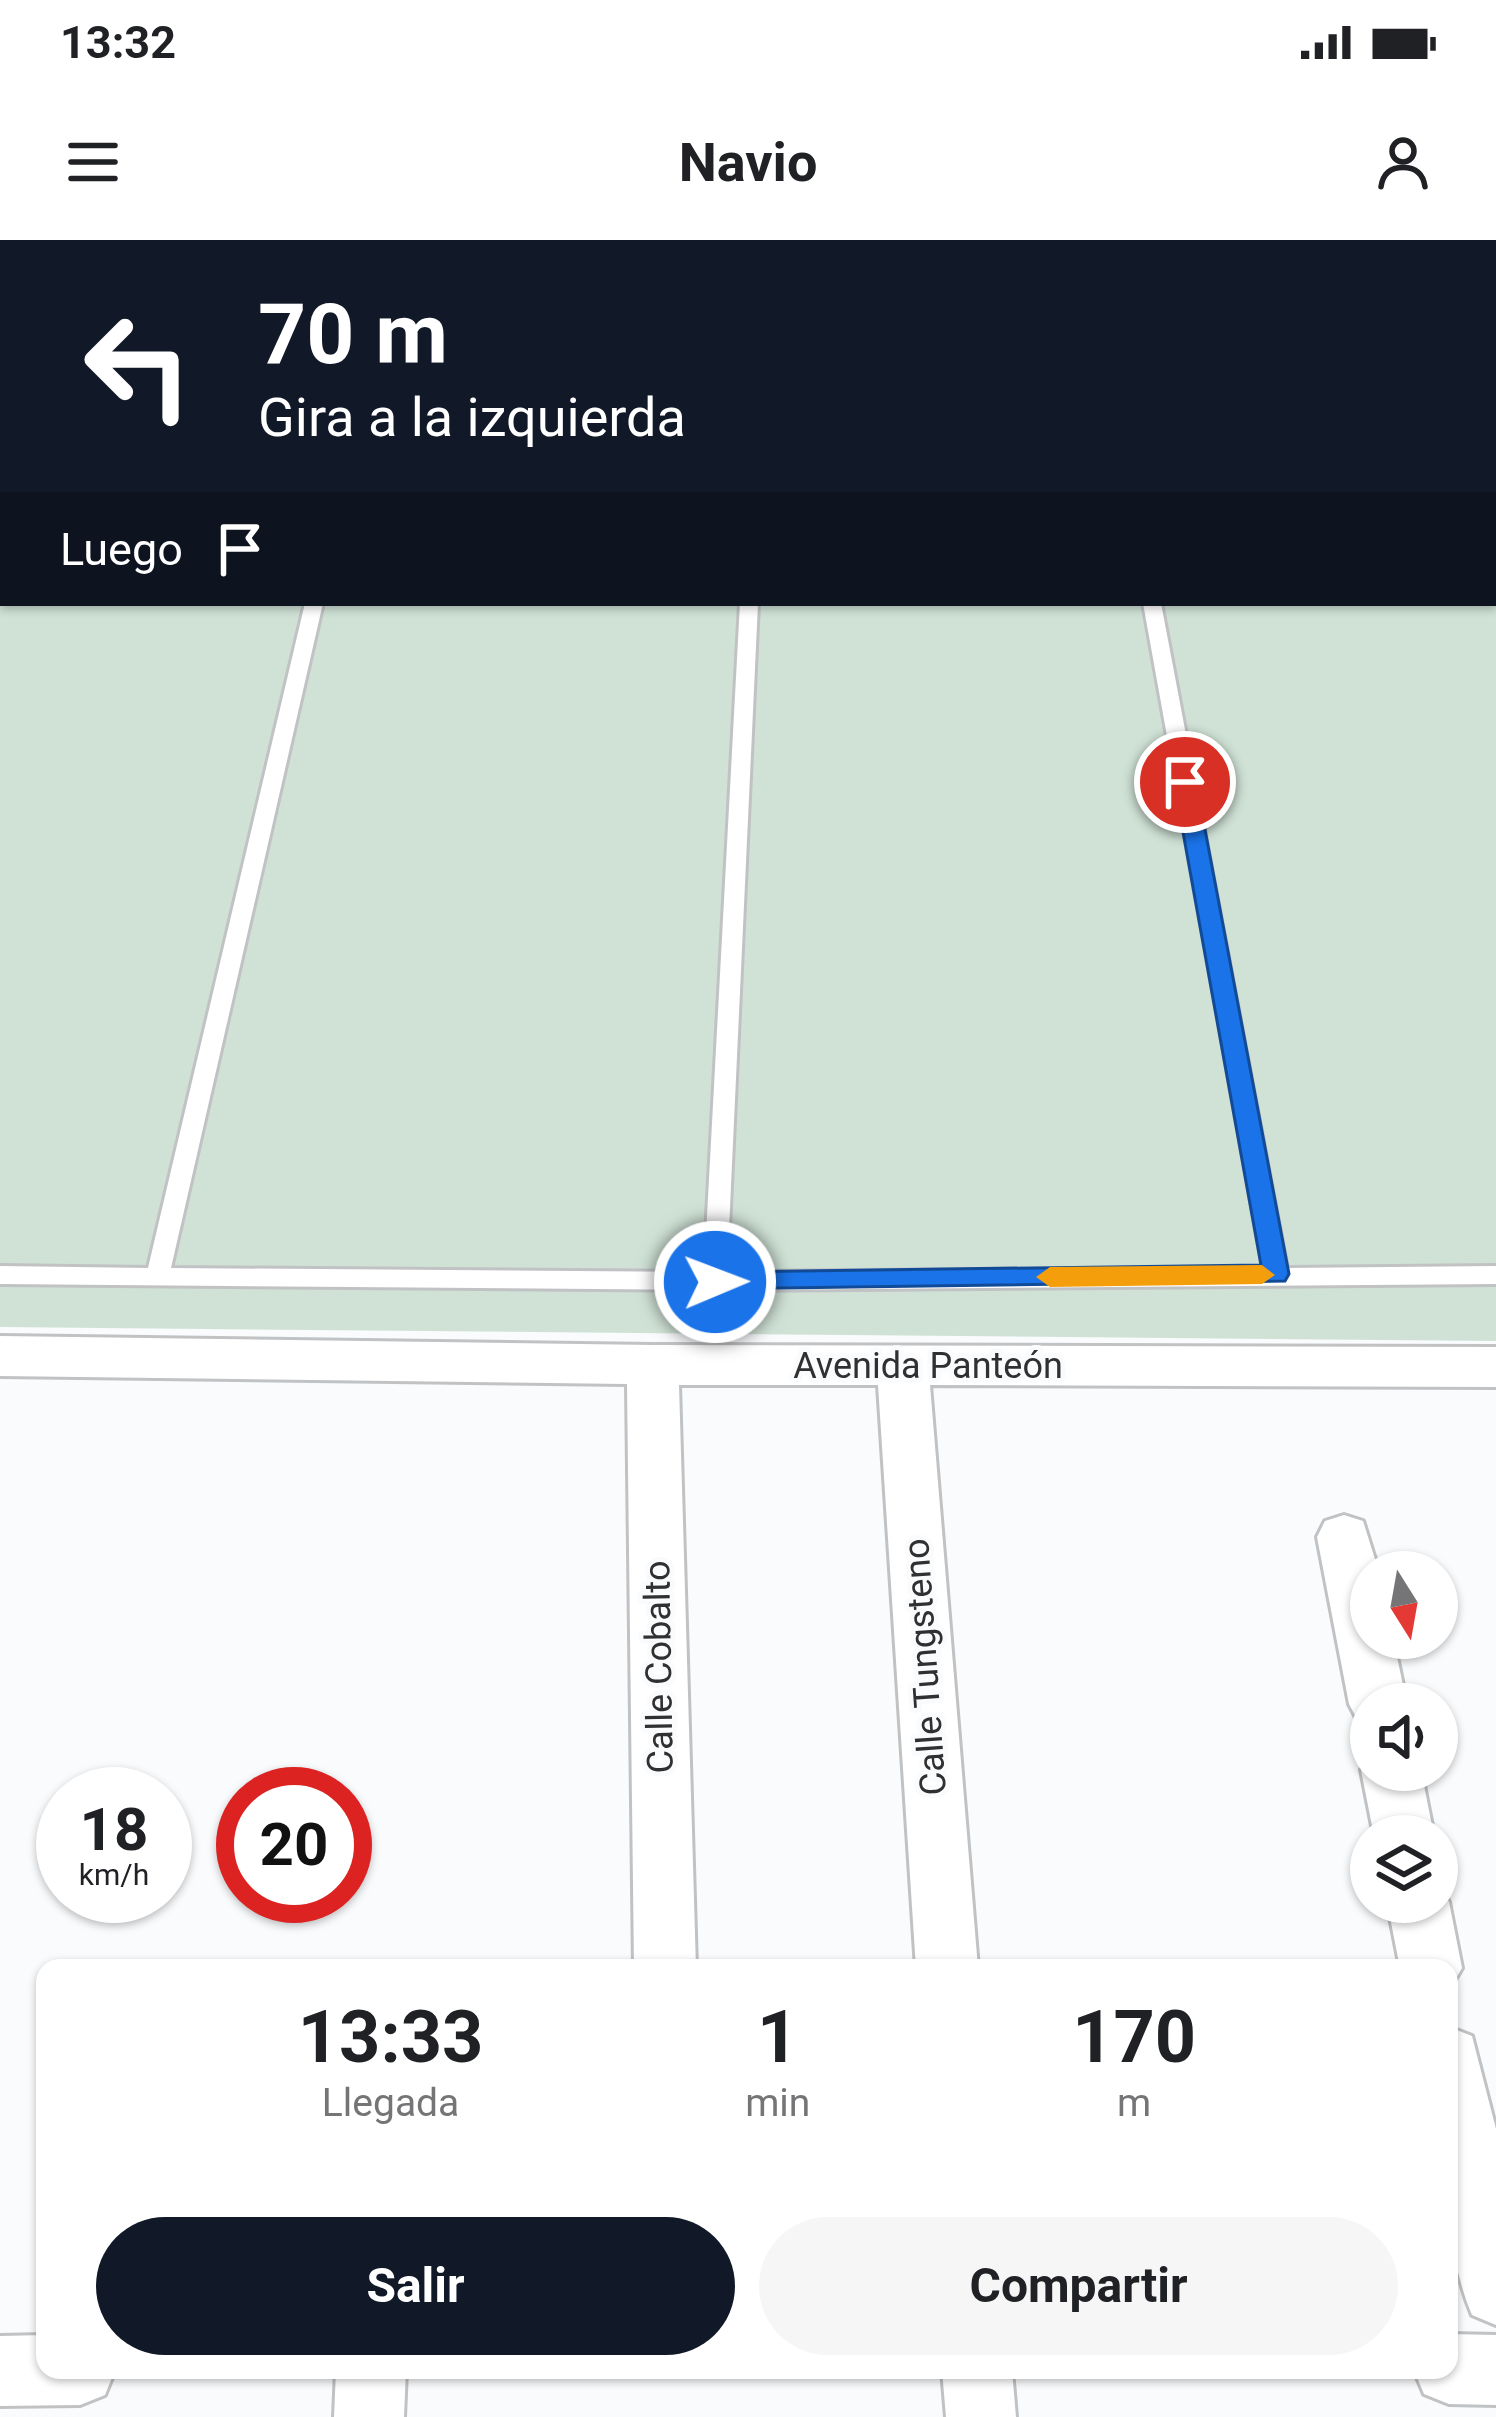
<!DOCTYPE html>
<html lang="es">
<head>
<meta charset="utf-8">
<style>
  :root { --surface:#fff; --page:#f6f6f6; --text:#202124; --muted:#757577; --accent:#111827 }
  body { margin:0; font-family:Roboto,sans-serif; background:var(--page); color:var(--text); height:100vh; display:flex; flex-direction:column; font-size:45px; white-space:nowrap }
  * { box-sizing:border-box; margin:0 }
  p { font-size:39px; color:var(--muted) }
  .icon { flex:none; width:66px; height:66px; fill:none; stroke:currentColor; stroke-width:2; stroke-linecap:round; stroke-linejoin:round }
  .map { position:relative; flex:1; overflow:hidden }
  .panel { position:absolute; left:36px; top:1719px; width:1422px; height:420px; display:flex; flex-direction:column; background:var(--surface); border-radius:24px; box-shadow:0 3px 9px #0004 }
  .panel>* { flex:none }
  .guide { position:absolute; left:0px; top:0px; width:1497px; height:366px; box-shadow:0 3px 9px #0004; background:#111827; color:#fff; overflow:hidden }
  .needle { width:78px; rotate:169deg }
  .tools { position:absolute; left:1350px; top:1311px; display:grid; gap:24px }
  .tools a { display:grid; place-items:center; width:108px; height:108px; border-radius:50%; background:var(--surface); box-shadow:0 3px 9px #0004; font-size:60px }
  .speed { position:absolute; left:36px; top:1527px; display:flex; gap:24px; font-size:60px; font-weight:700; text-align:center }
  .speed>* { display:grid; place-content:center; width:156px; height:156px; border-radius:50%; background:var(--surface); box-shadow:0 3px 9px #0004; line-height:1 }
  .speed small { font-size:30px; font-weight:400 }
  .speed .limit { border:18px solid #d22; background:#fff; color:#111 }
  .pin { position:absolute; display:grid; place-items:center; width:102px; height:102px; color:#fff; margin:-51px; border:6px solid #fff; border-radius:50%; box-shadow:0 3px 12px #0007 }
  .me { position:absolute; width:132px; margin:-66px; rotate:89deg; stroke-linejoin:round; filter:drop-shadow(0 0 9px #0008) }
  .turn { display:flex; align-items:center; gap:42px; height:252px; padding:0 60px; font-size:54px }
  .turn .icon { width:156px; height:156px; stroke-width:2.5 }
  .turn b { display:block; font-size:84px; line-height:102px }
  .then { display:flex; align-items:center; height:114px; padding:0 60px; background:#0003; gap:24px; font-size:45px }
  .eta { display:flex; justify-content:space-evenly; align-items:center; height:204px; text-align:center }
  .eta b { font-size:72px; font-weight:700; line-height:84px }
  .button { display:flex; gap:24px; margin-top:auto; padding:24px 60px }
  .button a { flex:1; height:138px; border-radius:72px; background:var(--accent); color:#fff; font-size:48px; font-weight:700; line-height:138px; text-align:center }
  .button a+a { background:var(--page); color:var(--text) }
  .status { display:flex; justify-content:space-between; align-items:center; height:84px; padding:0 60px; background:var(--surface); direction:ltr }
  .status svg { height:33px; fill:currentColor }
  header { display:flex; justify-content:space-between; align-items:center; height:156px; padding:0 60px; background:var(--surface); font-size:54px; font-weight:700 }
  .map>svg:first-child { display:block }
  .green { fill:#d0e2d6; fill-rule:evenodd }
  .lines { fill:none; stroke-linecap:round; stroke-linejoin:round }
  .lane-casing { stroke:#c1c2c4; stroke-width:6 }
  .street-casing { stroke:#c1c2c4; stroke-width:6 }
  .lane { fill:#fff; fill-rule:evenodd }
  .street { fill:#fff; fill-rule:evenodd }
  .route { fill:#1a73e8; stroke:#114b97; stroke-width:3 }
  .slow { fill:#f59e0b }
  .labels { text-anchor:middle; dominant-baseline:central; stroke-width:10; stroke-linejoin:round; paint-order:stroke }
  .street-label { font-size:36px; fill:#303031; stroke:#f9fbfd }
</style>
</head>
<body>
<div class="status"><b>13:32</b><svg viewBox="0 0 49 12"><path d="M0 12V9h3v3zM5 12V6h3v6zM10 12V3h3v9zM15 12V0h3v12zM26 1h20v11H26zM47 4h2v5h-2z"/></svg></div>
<header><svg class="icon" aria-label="menu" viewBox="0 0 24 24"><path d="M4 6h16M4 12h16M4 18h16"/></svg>Navio<svg class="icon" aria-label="person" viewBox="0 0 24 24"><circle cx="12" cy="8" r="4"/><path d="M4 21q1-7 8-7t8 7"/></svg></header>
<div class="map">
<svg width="1496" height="2177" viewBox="0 0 1496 2177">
  <rect width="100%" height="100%" fill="#f9fbfd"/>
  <path class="green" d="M0,0H1496V1101L0,1087ZM3,3H1494V363H3Z"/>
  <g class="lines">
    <defs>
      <path id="lane" d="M754,0H768V3H754Z
        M1078,0H1092L1093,3H1079Z
        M1399,0H1413L1415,3H1401Z
        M0,5H3V13H0Z
        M1494,72H1496V82H1494Z
        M3,103V118L0,119V104Z
        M1494,126H1496V136H1494Z
        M1494,231H1496V247H1494Z
        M305,363H323L171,1028L704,1032L740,363H758L727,1032L1263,1028L1143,363H1161L1287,1028L1496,1026V1044L715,1050L0,1044V1026L148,1028Z"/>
      <path id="street" d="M0,1096L653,1105L1496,1107V1147L930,1145L978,1728H916L878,1145H679L696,1728H634L627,1144L0,1136Z
        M1344,1275L1363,1281L1379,1332H1371V1398H1393L1407,1464H1371V1486L1358,1481L1349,1464L1317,1297L1325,1281Z
        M1370,1512L1371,1530H1421L1434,1596H1374L1361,1530Z
        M1437,1641L1449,1662L1462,1728L1449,1750V1728H1400L1387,1662H1437Z
        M1449,1787L1472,1796L1496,1889V2085L1472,2075C1435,1987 1449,1881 1449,1787Z
        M1449,2094L1496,2095V2165L1449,2164L1424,2154L1414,2130H1449Z
        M45,2095V2130H115L105,2155L80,2165L0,2166V2096Z
        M336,2130H406L404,2177H334Z
        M942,2130H1012L1016,2177H946Z"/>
    </defs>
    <use href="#lane" class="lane-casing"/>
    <use href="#street" class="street-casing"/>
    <use href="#lane" class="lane"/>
    <use href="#street" class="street"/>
  </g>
  <path class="route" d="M1185,535L1196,542L1289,1034L1285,1041L706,1049L702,1042L715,1032L1261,1025L1174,542Z"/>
  <path class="slow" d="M1262,1025L1275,1035L1262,1044L1050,1047L1036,1037L1050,1027Z"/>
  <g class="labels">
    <g class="street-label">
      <text x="928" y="1126">Avenida Panteón</text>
      <text transform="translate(659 1427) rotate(-91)">Calle Cobalto</text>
      <text transform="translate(925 1427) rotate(-94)">Calle Tungsteno</text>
    </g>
  </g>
</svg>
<div class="tools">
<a><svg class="needle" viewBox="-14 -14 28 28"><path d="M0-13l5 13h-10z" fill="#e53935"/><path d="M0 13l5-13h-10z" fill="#757577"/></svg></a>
<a><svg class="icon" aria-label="sound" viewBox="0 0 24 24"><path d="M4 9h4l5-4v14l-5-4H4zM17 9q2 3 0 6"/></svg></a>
<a><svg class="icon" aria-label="layers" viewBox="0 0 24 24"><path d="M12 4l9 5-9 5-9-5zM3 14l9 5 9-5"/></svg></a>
</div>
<div class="speed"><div>18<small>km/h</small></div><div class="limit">20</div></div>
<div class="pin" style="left:1185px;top:542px;background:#d93025"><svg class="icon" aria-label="arrive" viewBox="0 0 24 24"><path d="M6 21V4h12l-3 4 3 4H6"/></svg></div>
<svg class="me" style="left:715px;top:1042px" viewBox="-20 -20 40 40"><circle r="17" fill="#1a73e8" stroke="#fff" stroke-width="3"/><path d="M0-11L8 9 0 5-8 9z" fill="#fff"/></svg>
<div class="guide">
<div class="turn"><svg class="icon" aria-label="left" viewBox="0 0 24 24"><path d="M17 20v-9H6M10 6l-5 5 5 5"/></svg><div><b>70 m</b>Gira a la izquierda</div></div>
<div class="then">Luego<svg class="icon" aria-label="arrive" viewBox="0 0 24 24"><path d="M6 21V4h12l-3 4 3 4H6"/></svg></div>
</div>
<section class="panel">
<div class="eta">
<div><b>13:33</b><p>Llegada</p></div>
<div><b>1</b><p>min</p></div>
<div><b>170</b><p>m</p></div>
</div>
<div class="button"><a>Salir</a><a>Compartir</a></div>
</section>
</div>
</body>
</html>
